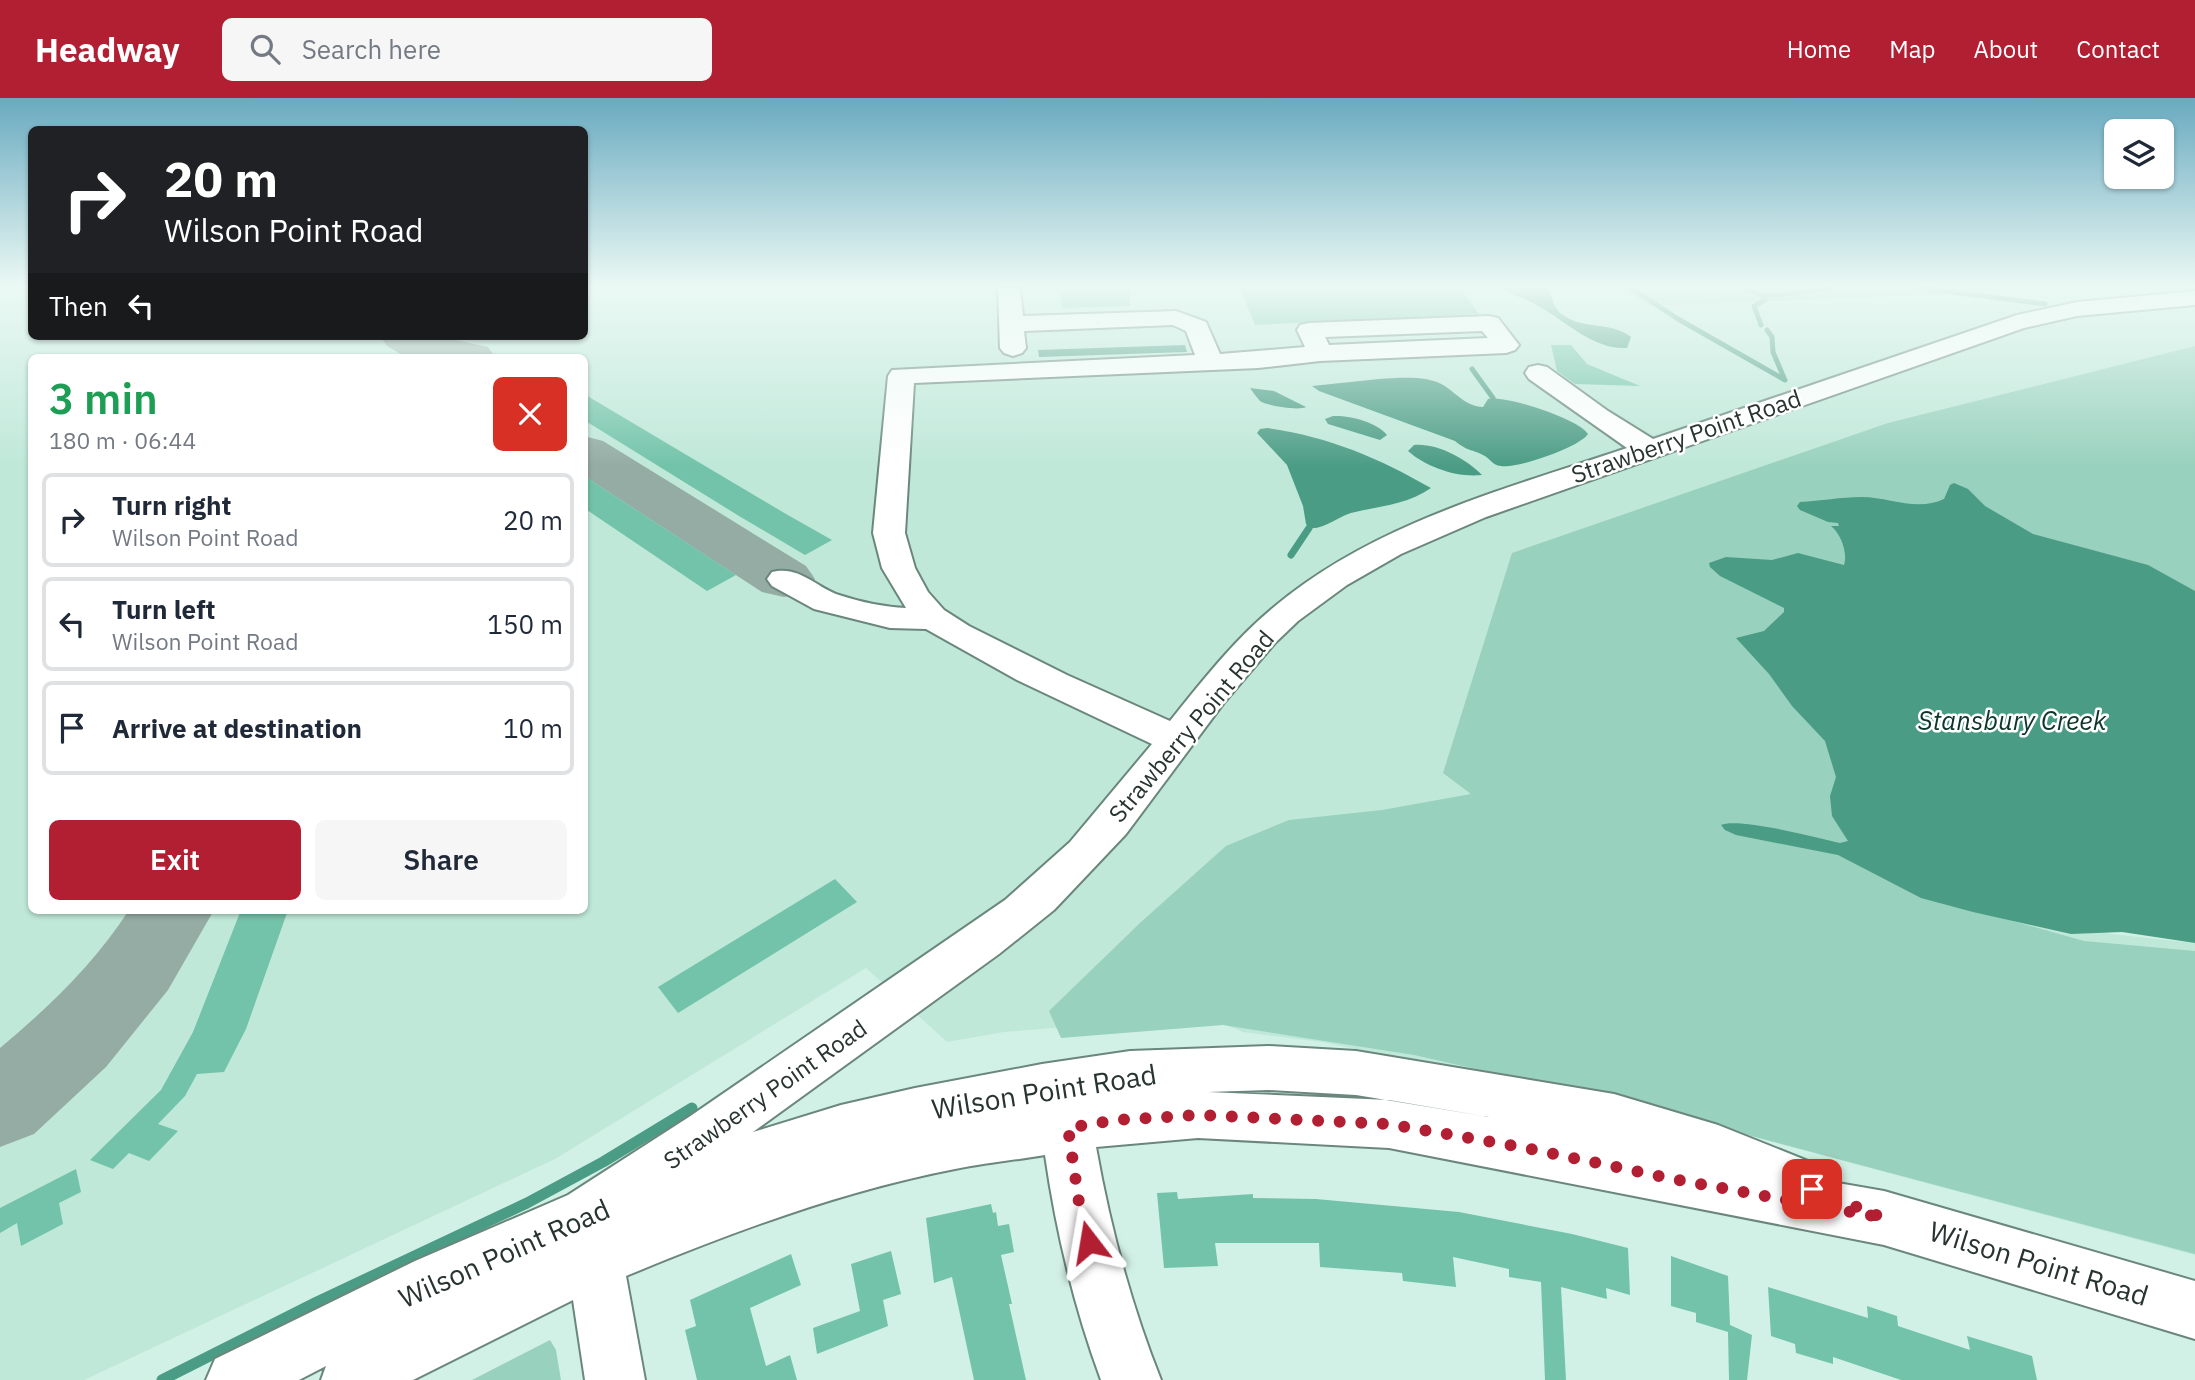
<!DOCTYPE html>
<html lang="en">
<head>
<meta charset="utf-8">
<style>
  :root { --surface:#fff; --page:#f6f6f7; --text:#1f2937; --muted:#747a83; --line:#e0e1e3; --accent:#b21f32 }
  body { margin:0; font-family:"IBM Plex Sans",sans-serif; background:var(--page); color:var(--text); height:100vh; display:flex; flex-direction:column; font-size:26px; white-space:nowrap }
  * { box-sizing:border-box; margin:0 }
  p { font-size:23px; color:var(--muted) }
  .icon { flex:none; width:38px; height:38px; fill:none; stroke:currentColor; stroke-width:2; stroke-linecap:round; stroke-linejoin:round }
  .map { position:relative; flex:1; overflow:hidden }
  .sheet { position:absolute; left:28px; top:256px; width:560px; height:560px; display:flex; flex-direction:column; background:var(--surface); border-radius:10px; box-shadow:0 2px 5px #0004 }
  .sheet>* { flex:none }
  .banner { position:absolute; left:28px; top:28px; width:560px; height:214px; border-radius:10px; box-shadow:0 2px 5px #0004; background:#202124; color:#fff; overflow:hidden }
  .tools { position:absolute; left:2104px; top:21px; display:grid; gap:14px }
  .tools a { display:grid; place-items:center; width:70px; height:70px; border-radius:10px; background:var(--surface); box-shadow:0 2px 5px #0004; font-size:35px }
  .pin { position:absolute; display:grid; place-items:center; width:60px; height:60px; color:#fff; margin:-30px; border-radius:14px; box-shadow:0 4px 10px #0006 }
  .me { position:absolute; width:77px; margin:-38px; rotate:346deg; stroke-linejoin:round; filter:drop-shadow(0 0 5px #0008) }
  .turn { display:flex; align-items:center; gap:24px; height:147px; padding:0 21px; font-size:32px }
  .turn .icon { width:91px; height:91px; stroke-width:2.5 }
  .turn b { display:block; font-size:49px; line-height:60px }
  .then { display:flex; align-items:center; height:66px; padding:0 21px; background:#0003; gap:14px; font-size:26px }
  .round { display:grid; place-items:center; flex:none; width:74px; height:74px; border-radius:10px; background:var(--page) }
  .summary { display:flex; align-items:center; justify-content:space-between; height:119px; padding:0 21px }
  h1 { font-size:42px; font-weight:600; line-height:52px; color:#1e9e55 }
  .action { display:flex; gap:14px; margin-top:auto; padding:14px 21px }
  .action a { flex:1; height:80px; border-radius:10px; background:var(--accent); color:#fff; font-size:28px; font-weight:600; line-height:80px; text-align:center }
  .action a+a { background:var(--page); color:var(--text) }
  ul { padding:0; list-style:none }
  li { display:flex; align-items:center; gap:21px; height:94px; margin:0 14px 10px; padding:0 7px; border:4px solid var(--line); border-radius:10px }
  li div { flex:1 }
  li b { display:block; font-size:26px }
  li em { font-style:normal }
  header { display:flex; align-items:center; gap:42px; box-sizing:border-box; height:98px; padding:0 35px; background:var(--accent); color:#fff }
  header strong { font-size:33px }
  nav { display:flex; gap:38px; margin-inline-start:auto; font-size:24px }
  .search { width:490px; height:63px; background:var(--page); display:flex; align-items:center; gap:18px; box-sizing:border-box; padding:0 24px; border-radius:10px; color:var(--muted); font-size:26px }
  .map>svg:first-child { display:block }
  .built { fill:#bfe8d9; fill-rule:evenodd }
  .green { fill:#98d1bd }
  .water { fill:#4b9c84 }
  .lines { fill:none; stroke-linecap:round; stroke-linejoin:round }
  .stream-far2 { stroke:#4b9c84; stroke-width:5 }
  .stream-far1 { stroke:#4b9c84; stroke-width:7 }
  .stream { stroke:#4b9c84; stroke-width:11 }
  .taxiway { fill:#94aca4; fill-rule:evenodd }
  .building { fill:#72c3a9 }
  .minor-casing { stroke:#6b877d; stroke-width:4 }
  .minor { fill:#fff; fill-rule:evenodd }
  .route { stroke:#b21f32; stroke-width:12; stroke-dasharray:0 21.6 }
  .labels { text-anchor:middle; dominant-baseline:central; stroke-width:5; stroke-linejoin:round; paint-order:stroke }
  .street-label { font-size:24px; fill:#283430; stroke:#fff }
  .water-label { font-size:26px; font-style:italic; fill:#0f352a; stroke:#fff }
  .near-street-label { font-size:28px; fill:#283430; stroke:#fff }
</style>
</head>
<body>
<header>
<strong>Headway</strong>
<div class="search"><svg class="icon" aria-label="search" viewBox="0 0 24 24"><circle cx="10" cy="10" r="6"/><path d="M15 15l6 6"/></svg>Search here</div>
<nav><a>Home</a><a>Map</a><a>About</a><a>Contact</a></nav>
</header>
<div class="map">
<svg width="2195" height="1282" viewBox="0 0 2195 1282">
  <rect width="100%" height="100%" fill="#d2f1e6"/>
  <path class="built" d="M0,190H31L32,238H584L585,190H2195V528L1995,807L2111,836L2195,845V1157L1694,1023L1557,992L1322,944L1243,934L1226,927L1116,925L1004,934L947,944L866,870L555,1061L84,1282H0ZM32,259H584V812H32Z"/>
  <path class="green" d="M1622,190H2105L1647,208Z
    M2195,248V528L1974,812L2084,843L2195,853V1156L1635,1007L1414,957L1223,927L1061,940L1049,913L1141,824L1226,748L1289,722L1382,712L1471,696L1443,675L1512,455L1888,325Z
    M550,1242L556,1252L561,1282H472Z"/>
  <path class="water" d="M1501,190H1546C1554,199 1552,210 1563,217C1583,232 1611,223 1631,239L1627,250C1595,252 1567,225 1542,210C1529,202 1514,198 1501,190Z
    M1185,247L1187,254L1039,259L1038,252Z
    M1379,281C1400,280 1427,277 1445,288C1458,297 1466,308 1483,309L1488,301C1506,297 1579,321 1588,336C1580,349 1517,371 1501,368C1492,367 1491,361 1483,357C1469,350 1469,354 1455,343L1319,293L1312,288Z
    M1250,290L1274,293L1306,309C1299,313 1267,308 1260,303C1258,301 1252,293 1250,290Z
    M1333,318C1349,317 1377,324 1387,337L1380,342L1328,326L1325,321Z
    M1267,330C1327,338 1379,360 1431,390C1407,407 1379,408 1351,415C1337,419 1324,432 1309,430L1306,426L1303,408L1287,367L1257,335L1260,331Z
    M1414,347C1438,345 1466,361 1482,377C1457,380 1426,369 1408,353Z
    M1954,385L1968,391L1985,408L2033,436L2148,467L2195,493V845L2122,834L2071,836L1973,814L1921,800L1838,757L1736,737L1725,732L1721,727C1738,719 1819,740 1840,745L1848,743L1832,718L1830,698L1836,679L1825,643L1792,608L1769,576L1736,540L1764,533L1784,514V510L1720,478L1710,469L1709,465L1726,459L1772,462L1798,455L1844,467C1848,455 1841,436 1831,428H1839L1838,425L1828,424L1800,412L1797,408L1800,404C1820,403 1841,399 1862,399C1889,399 1917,414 1944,401L1950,387Z"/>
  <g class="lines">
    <path class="stream-far2" d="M1631,190L1678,221L1785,282
      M1742,190L1765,198L1834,190
      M1920,190L2045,206
      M1761,227L1754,208L1765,202V198
      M1767,232L1772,239L1773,254L1784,280
      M1472,271L1493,300"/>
    <path class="stream-far1" d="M1291,457L1309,430"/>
    <path class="stream" d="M162,1282L317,1204L527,1105L603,1064L692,1010"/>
    <path class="taxiway" d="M380,238H438L488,249L495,259H406L387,248Z
      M584,338L603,343L806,468L815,481L806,494L784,499L762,494L584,378Z
      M129,812H214L168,892L106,969L34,1036L0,1049V950C48,910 95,865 129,812Z"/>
  </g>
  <path class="building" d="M1060,190H1130V208L1062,210Z
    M1240,190H1460L1479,216L1255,227Z
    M1551,247H1571L1587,266L1640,288L1575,286L1557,273Z
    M584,296L786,416L832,442L805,457L739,418L584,322Z
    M584,378L736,477L707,493L584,410Z
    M835,781L857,804L678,915L658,889Z
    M241,812H288L246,931L224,974L197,976L185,998L158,1026L178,1033L149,1063L129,1055L113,1071L90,1062L161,992L193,934Z
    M76,1071L81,1094L59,1105L63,1126L21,1148L17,1125L0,1135V1110Z
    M1177,1094L1178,1101L1253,1096V1100L1316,1101L1459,1114L1572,1136L1628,1150L1630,1197L1606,1190L1607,1201L1561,1189L1566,1282H1545L1541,1184L1509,1179V1171L1453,1159L1456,1189L1403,1183L1402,1175L1320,1169L1319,1145H1215L1218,1168L1164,1170L1157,1095Z
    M991,1106L993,1115L996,1114L998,1128L1009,1126L1014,1154L1001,1157L1012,1206H1009L1026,1282H974L952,1179L934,1185L926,1120Z
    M891,1153L901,1196L883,1202L888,1228L817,1256L813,1230L860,1213L851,1166Z
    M791,1156L801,1187L750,1210L766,1268L790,1257L797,1282H697L685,1232L696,1228L690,1202Z
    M1671,1158L1728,1178L1730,1227L1752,1237L1747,1282H1729L1728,1234L1696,1224V1215L1671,1208Z
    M1768,1189L1868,1220L1867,1208L1897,1218L1898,1228L1970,1252L1967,1238L2032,1258L2037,1282H1901L1833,1259V1266L1796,1255L1795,1246L1771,1238Z"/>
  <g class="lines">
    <defs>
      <path id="minor" d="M998,190H1020L1023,218L1176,213L1206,224L1220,256L1305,249L1297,232L1300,227L1309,225L1489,218L1498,220L1519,247L1515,252L1506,255L1320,263L1258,270L914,285L905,435L915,470L928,494L944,512L969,528L1067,577L1170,623C1202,583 1234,542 1274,509C1374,425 1506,391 1627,350L1529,281L1525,275L1529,269L1538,267L1547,269L1608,313L1653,341L2017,217L2077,204L2195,193V207L2077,218L2024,230L1486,419L1401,456L1347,487L1298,523L1275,545L1223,606L1126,736L1054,812L999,856L753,1034L841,1007L915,990L1042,966L1130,953L1268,948L1356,953L1614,996L1718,1027L1833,1073L1838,1085L1884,1093L2195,1183V1241L1884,1147L1389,1050L1198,1040L1096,1049C1110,1128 1131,1207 1161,1282H1101C1074,1209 1056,1133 1045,1057C1015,1062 985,1065 955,1071C842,1093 732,1134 626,1178L645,1282H585L573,1202L413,1282H321L326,1268L299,1282H206L215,1261L415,1163L568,1097L689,1019L1005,802L1070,744L1152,646L1017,582L926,531L890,530L814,511L772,488L767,481L772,474C799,467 816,489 839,497C860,504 884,509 906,510L882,470L873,435L888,278L892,272L1195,257L1186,233L1173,227L1024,233L1026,250L1022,255L1013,258L1004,255L1000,250ZM1482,233L1488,240L1329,247L1325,239ZM1268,992L1356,997L1489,1019L1389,1002L1208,994Z"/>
    </defs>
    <use href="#minor" class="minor-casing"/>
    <use href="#minor" class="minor"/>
  </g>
  <linearGradient id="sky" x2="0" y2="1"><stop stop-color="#69aac0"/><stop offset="0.51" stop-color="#ebf9f4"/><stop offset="1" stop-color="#ebf9f4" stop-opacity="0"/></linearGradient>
  <rect width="2195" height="369" fill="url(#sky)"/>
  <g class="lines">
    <path class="route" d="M1089,1144L1081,1118L1068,1030L1117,1022L1198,1017L1389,1026L1526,1050L1673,1081L1884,1120L1812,1091"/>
  </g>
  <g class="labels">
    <g class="street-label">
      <text transform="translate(1686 338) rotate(-19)">Strawberry Point Road</text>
      <text transform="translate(1191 628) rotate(-50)">Strawberry Point Road</text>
      <text transform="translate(765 996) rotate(-35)">Strawberry Point Road</text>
    </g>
    <g class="water-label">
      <text x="2012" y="622">Stansbury Creek</text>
    </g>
    <g class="near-street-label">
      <text transform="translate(1044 993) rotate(-9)">Wilson Point Road</text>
      <text transform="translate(504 1155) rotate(-24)">Wilson Point Road</text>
      <text transform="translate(2039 1165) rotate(17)">Wilson Point Road</text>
    </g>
  </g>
</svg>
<div class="tools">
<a><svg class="icon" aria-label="layers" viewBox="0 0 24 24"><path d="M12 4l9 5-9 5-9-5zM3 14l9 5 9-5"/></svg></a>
</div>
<div class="pin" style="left:1812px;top:1091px;background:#d93025"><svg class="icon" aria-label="arrive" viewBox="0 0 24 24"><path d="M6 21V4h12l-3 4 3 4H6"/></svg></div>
<svg class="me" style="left:1089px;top:1144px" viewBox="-20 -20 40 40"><path d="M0-17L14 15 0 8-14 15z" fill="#b21f32" stroke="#fff" stroke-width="4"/></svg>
<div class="banner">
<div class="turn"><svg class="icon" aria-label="right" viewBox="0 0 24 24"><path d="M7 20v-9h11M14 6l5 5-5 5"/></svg><div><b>20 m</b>Wilson Point Road</div></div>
<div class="then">Then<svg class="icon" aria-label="left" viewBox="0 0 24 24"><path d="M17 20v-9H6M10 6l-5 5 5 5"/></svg></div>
</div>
<section class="sheet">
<div class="summary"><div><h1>3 min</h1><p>180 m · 06:44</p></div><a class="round" style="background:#d93025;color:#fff"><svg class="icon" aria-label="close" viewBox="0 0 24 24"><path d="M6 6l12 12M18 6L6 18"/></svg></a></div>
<ul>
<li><svg class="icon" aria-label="right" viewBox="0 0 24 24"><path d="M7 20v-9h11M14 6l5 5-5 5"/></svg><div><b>Turn right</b><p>Wilson Point Road</p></div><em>20 m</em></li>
<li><svg class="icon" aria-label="left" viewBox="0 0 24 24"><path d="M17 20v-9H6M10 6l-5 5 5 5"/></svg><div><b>Turn left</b><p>Wilson Point Road</p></div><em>150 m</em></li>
<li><svg class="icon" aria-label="arrive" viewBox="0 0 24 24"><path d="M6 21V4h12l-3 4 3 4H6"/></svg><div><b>Arrive at destination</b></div><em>10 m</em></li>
</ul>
<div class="action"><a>Exit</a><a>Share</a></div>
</section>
</div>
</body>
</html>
